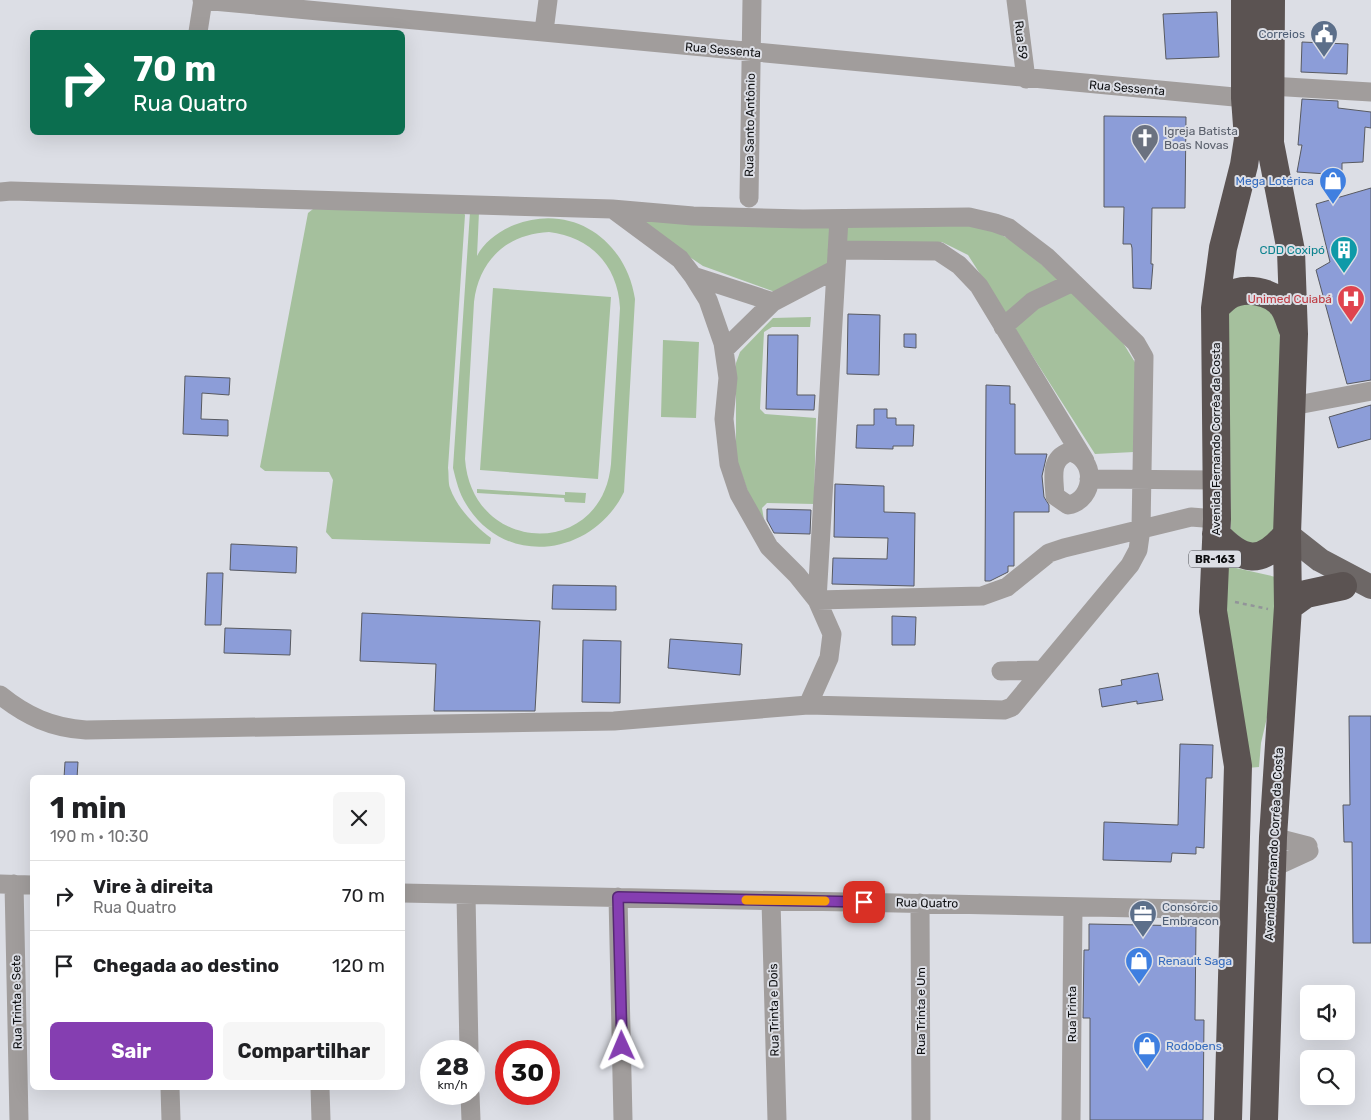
<!DOCTYPE html>
<html lang="pt">
<head>
<meta charset="utf-8">
<style>
  :root { --surface:#fff; --page:#f6f6f6; --text:#202124; --muted:#757577; --line:#e0e0e0; --accent:#853eb1 }
  body { margin:0; font-family:Rubik,sans-serif; background:var(--page); color:var(--text); height:100vh; display:flex; flex-direction:column; font-size:19px; white-space:nowrap }
  * { box-sizing:border-box; margin:0 }
  p { font-size:16px; color:var(--muted) }
  .icon { flex:none; width:28px; height:28px; fill:none; stroke:currentColor; stroke-width:2; stroke-linecap:round; stroke-linejoin:round }
  .map { position:relative; flex:1; overflow:hidden }
  .panel { position:absolute; left:30px; top:775px; width:375px; height:315px; display:flex; flex-direction:column; background:var(--surface); border-radius:8px; box-shadow:0 5px 20px #0002 }
  .panel>* { flex:none }
  .guide { position:absolute; left:30px; top:30px; width:375px; height:105px; border-radius:8px; box-shadow:0 5px 20px #0002; background:#0b6e4f; color:#fff; overflow:hidden }
  .fabs { position:absolute; left:1300px; top:985px; display:grid; gap:10px }
  .fabs a { display:grid; place-items:center; width:55px; height:55px; border-radius:8px; background:var(--surface); box-shadow:0 5px 20px #0002; font-size:25px }
  .speed { position:absolute; left:420px; top:1040px; display:flex; gap:10px; font-size:25px; font-weight:700; text-align:center }
  .speed>* { display:grid; place-content:center; width:65px; height:65px; border-radius:50%; background:var(--surface); box-shadow:0 5px 20px #0002; line-height:1 }
  .speed small { font-size:12px; font-weight:400 }
  .speed .limit { border:8px solid #d22; background:#fff; color:#111 }
  .pin { position:absolute; display:grid; place-items:center; width:42px; height:42px; color:#fff; margin:-21px; border-radius:10px; box-shadow:0 2px 8px #0006 }
  .me { position:absolute; width:55px; margin:-28px; rotate:359deg; stroke-linejoin:round; filter:drop-shadow(0 0 4px #0008) }
  .turn { display:flex; align-items:center; gap:18px; height:105px; padding:0 20px; font-size:22px }
  .turn .icon { width:65px; height:65px; stroke-width:2.5 }
  .turn b { display:block; font-size:35px; line-height:42px }
  .round { display:grid; place-items:center; flex:none; width:52px; height:52px; border-radius:8px; background:var(--page) }
  .summary { display:flex; align-items:center; justify-content:space-between; height:85px; padding:0 20px }
  h1 { font-size:30px; font-weight:700; line-height:38px }
  .button { display:flex; gap:10px; margin-top:auto; padding:10px 20px }
  .button a { flex:1; height:58px; border-radius:8px; background:var(--accent); color:#fff; font-size:20px; font-weight:700; line-height:58px; text-align:center }
  .button a+a { background:var(--page); color:var(--text) }
  ul { padding:0; list-style:none }
  li { display:flex; align-items:center; gap:15px; height:70px; padding:0 20px; border-top:1px solid var(--line) }
  li div { flex:1 }
  li b { display:block; font-size:19px }
  li em { font-style:normal }
  .map>svg:first-child { display:block }
  .green { fill:#a5c09d; fill-rule:evenodd }
  .building { fill:#8c9dd8; stroke:#585a61 }
  .lines { fill:none; stroke-linecap:round; stroke-linejoin:round }
  .path { stroke:#929499; stroke-width:2.5; stroke-dasharray:4 4; stroke-linecap:butt }
  .minor { stroke:#a19d9c; stroke-width:19 }
  .major { stroke:#6d6766; stroke-width:24 }
  .highway { stroke:#5b5352; stroke-width:28 }
  .route-casing { stroke:#562873; stroke-width:12 }
  .route { stroke:#853eb1; stroke-width:9 }
  .slow { stroke:#f59e0b; stroke-width:9 }
  .labels { text-anchor:middle; dominant-baseline:central; stroke-width:4; stroke-linejoin:round; paint-order:stroke }
  .shield { fill:#dcdee5; stroke:#4b4c50; stroke-width:1 }
  .shield-label { font-size:11px; font-weight:bold; fill:#0d0e10 }
  .service-label { font-size:12px; fill:#4e5e75; stroke:#dcdee5; text-anchor:end }
  .street-label { font-size:12px; fill:#0d0e10; stroke:#dcdee5 }
  .worship-label { font-size:12px; fill:#5b616d; stroke:#dcdee5; text-anchor:start }
  .shop-label { font-size:12px; fill:#366cbe; stroke:#dcdee5; text-anchor:start }
  .culture-label { font-size:12px; fill:#0d838f; stroke:#dcdee5; text-anchor:end }
  .health-label { font-size:12px; fill:#be3a42; stroke:#dcdee5; text-anchor:end }
</style>
</head>
<body>
<div class="map">
<svg width="1371" height="1120" viewBox="0 0 1371 1120">
  <rect width="100%" height="100%" fill="#dcdee5"/>
  <path class="green" d="M313,209L463,211L465,215L448,468C449,474 448,483 450,488C457,508 475,526 491,538L490,544L332,539L326,532L333,480L329,472L265,471L260,467L308,213Z
    M470,212H479L477,256C484,242 499,231 514,225C572,202 626,240 635,299L624,492C593,556 505,569 466,504C459,493 456,480 453,468ZM549,232C591,237 618,266 620,308L611,464C602,560 472,555 465,459L474,302C479,260 507,234 549,232Z
    M637,216L832,225L830,265L775,292L703,266L638,222Z
    M846,225H966L991,229L1023,247L1120,338L1136,364L1134,452L1095,454L968,255L942,242L845,243Z
    M493,288L611,297L598,479L480,470Z
    M1239,298L1280,313L1281,530L1258,551L1231,530L1230,442L1223,315Z
    M811,317L810,327H772L764,332L760,409L765,414L816,418L814,504L767,503L762,508L764,520L753,506L736,458V363L740,352L773,318Z
    M663,340L699,342L696,418L661,417Z
    M477,489L565,495V492L586,493L585,503L565,502L564,498L477,493Z
    M1227,566L1285,579L1276,679L1261,743L1259,767L1247,768L1226,632Z"/>
  <path class="building" d="M1217,12L1219,57L1166,59L1163,14Z
    M1302,42L1348,44L1347,74L1301,72Z
    M1302,99L1338,101V108L1371,112V128L1365,127L1363,162L1342,163V175L1297,172L1302,145H1298Z
    M1104,116L1186,117L1185,208H1152L1151,264H1153L1151,289L1133,288L1132,248L1131,244H1123L1124,207H1104Z
    M1371,188V380L1347,384L1316,270L1330,262L1316,204Z
    M848,314L880,315L879,375L847,374Z
    M904,334H916V348L904,347Z
    M768,335H798L797,395H815L814,410L766,409Z
    M185,376L230,378L229,395L202,393L201,419L228,420V436L183,434Z
    M986,385L1010,386V404H1015V454H1047L1042,476L1044,497L1049,505V512H1014V566H1008V572L990,581H985Z
    M1371,405V439L1338,448L1329,417Z
    M874,409H887V418H896V425H914L913,446H893V449L856,448L857,425H874Z
    M835,484L884,486V512L915,513L914,586L832,584L833,558L887,559L888,538L834,537Z
    M767,509L811,510L810,534L774,533L767,520Z
    M231,544L297,547L296,573L230,570Z
    M207,573H223L221,625H205Z
    M553,585L616,586V610L552,609Z
    M362,613L540,621L535,711H434L436,664L360,661Z
    M892,616L916,617L915,645H892Z
    M225,628L291,630L290,655L224,653Z
    M670,639L742,644L740,675L668,668Z
    M583,640L621,641L620,703L582,702Z
    M1158,673L1163,700L1137,704V701L1102,707L1099,689L1122,685L1121,680Z
    M1349,716H1371V943H1353L1352,842H1344L1343,805H1350Z
    M1180,744L1213,745L1212,778H1206L1204,848L1196,847V854L1172,853L1171,862L1103,860L1104,822L1178,825Z
    M65,762H78L77,778H64Z
    M1089,924L1196,926L1195,1020H1204L1203,1120H1090V1018H1083L1084,950H1089Z"/>
  <g class="lines">
    <path class="path" d="M1235,602L1268,609"/>
    <path class="minor" d="M202,0L1245,98
      M1016,0L1026,79
      M544,31L548,0
      M198,32L203,0
      M1270,86L1371,92
      M0,192L11,191L612,209L693,216L803,219L969,217L995,223L1009,228L1047,257L1136,343L1144,357L1141,529L1138,550L1130,565L1012,707L1004,710L808,705L614,721L86,730C52,728 26,716 0,695
      M749,198L752,0
      M614,210L680,259L693,276L708,300L723,343L728,378L724,419L729,464L739,494L769,547L797,575L817,600L832,634L829,658L808,705
      M839,219L817,600L982,596L1007,587L1049,553L1064,548L1191,517L1217,519
      M837,250L938,251L959,265L979,286L1085,461
      M693,276L773,302L724,350
      M773,302L836,269
      M1003,327L1033,301L1073,282
      M1292,406L1371,391
      M1069,452C1097,457 1096,500 1068,505L1055,496C1054,478 1049,459 1069,452Z
      M1089,479L1216,480
      M1001,671L1041,670
      M1273,837L1308,846
      M1272,868L1309,851
      M0,884L32,885
      M14,884L19,1120
      M402,893L1236,910
      M466,895L469,1051
      M618,897L623,1120
      M771,901L777,1120
      M920,903L921,1120
      M170,1088L171,1120
      M320,1088L321,1120
      M470,1094L471,1120
      M1071,1120L1073,907"/>
    <path class="major" d="M1287,534L1320,560L1371,587"/>
    <path class="highway" d="M1215,308C1219,304 1223,300 1227,297C1243,286 1273,290 1284,308C1288,314 1290,323 1293,330
      M1216,534C1243,562 1261,566 1287,534
      M1288,607L1306,594L1343,586
      M1228,1120L1238,766L1213,611L1217,519L1215,308L1223,248L1244,165L1248,139L1245,98V0
      M1264,1120L1273,837L1288,607L1287,534L1294,334L1291,251L1270,143L1271,0"/>
  </g>
  <g class="lines">
    <defs>
      <path id="route" d="M622,1046L618,897L864,902"/>
    </defs>
    <use href="#route" class="route-casing"/>
    <use href="#route" class="route"/>
    <path class="slow" d="M746,900L825,901"/>
  </g>
  <defs>
    <symbol id="civic-pin" viewBox="-11 -11 22 30"><path d="M0 17L-7.5 6A9.5 9.5 0 1 1 7.5 6Z" fill="#5c6f8a" stroke="#dcdee5"/><path d="M-.6-6.5H3V-4.5H.6V-3L4-1V1h2V6H-6V1h2V-1L-.6-3ZM-1.2 2.5V6h2.4V2.5Z" fill="#fff"/></symbol>
    <symbol id="church-pin" viewBox="-11 -11 22 30"><path d="M0 17L-7.5 6A9.5 9.5 0 1 1 7.5 6Z" fill="#6b7280" stroke="#dcdee5"/><path d="M-1.2-6h2.4v3.5h3.3v2.4h-3.3V6h-2.4V-.1h-3.3v-2.4h3.3Z" fill="#fff"/></symbol>
    <symbol id="shop-pin" viewBox="-11 -11 22 30"><path d="M0 17L-7.5 6A9.5 9.5 0 1 1 7.5 6Z" fill="#3f7fe0" stroke="#dcdee5"/><path d="M-5-2.5h2.3a2.7 3.5 0 0 1 5.4 0H5L5.5 6h-11ZM-1.5-2.5h3a1.5 2.3 0 0 0-3 0Z" fill="#fff"/></symbol>
    <symbol id="building-pin" viewBox="-11 -11 22 30"><path d="M0 17L-7.5 6A9.5 9.5 0 1 1 7.5 6Z" fill="#0f9aa8" stroke="#dcdee5"/><path d="M-4-6H4V6H1V3H-1V6H-4ZM-2.5-4.3h1.7v1.8h-1.7ZM.8-4.3h1.7v1.8H.8ZM-2.5-1h1.7V.8h-1.7ZM.8-1h1.7V.8H.8Z" fill="#fff"/></symbol>
    <symbol id="hospital-pin" viewBox="-11 -11 22 30"><path d="M0 17L-7.5 6A9.5 9.5 0 1 1 7.5 6Z" fill="#e0444e" stroke="#dcdee5"/><path d="M-5-5h3v3.5h4V-5h3V5h-3V1.5h-4V5h-3Z" fill="#fff"/></symbol>
    <symbol id="office-pin" viewBox="-11 -11 22 30"><path d="M0 17L-7.5 6A9.5 9.5 0 1 1 7.5 6Z" fill="#5c6f8a" stroke="#dcdee5"/><path d="M-6-3h4V-5.5h4V-3h4V5H-6ZM-1-4.5V-3h2v-1.5ZM-6 0V1H6V0Z" fill="#fff"/></symbol>
  </defs>
  <g fill-rule="evenodd">
    <use href="#civic-pin" x="1308" y="18" width="32" height="43"/>
    <use href="#church-pin" x="1129" y="122" width="32" height="43"/>
    <use href="#shop-pin" x="1317" y="165" width="32" height="43"/>
    <use href="#building-pin" x="1328" y="234" width="32" height="43"/>
    <use href="#hospital-pin" x="1335" y="283" width="32" height="43"/>
    <use href="#office-pin" x="1127" y="898" width="32" height="43"/>
    <use href="#shop-pin" x="1123" y="945" width="32" height="43"/>
    <use href="#shop-pin" x="1131" y="1030" width="32" height="43"/>
  </g>
  <g class="labels">
    <rect class="shield" x="1189" y="550.5" width="52" height="17" rx="4"/>
    <g class="shield-label">
      <text x="1215" y="559">BR-163</text>
    </g>
    <g class="service-label">
      <text x="1305" y="34">Correios</text>
      <text x="1162" y="907" text-anchor="start">Consórcio<tspan x="1162" dy="14">Embracon</tspan></text>
    </g>
    <g class="street-label">
      <text transform="translate(1021 40) rotate(83)">Rua 59</text>
      <text transform="translate(723 50) rotate(5)">Rua Sessenta</text>
      <text transform="translate(1127 88) rotate(5)">Rua Sessenta</text>
      <text transform="translate(750 125) rotate(-89)">Rua Santo Antônio</text>
      <text transform="translate(1216 439) rotate(-90)">Avenida Fernando Corrêa da Costa</text>
      <text transform="translate(1274 844) rotate(-87)">Avenida Fernando Corrêa da Costa</text>
      <text transform="translate(927 903) rotate(1)">Rua Quatro</text>
      <text transform="translate(17 1002) rotate(-91)">Rua Trinta e Sete</text>
      <text transform="translate(774 1010) rotate(-91)">Rua Trinta e Dois</text>
      <text transform="translate(921 1011) rotate(-90)">Rua Trinta e Um</text>
      <text transform="translate(1072 1014) rotate(-90)">Rua Trinta</text>
    </g>
    <g class="worship-label">
      <text x="1164" y="131">Igreja Batista<tspan x="1164" dy="14">Boas Novas</tspan></text>
    </g>
    <g class="shop-label">
      <text x="1314" y="181" text-anchor="end">Mega Lotérica</text>
      <text x="1158" y="961">Renault Saga</text>
      <text x="1166" y="1046">Rodobens</text>
    </g>
    <g class="culture-label">
      <text x="1325" y="250">CDD Coxipó</text>
    </g>
    <g class="health-label">
      <text x="1332" y="299">Unimed Cuiabá</text>
    </g>
  </g>
</svg>
<div class="fabs">
<a><svg class="icon" aria-label="sound" viewBox="0 0 24 24"><path d="M4 9h4l5-4v14l-5-4H4zM17 9q2 3 0 6"/></svg></a>
<a><svg class="icon" aria-label="search" viewBox="0 0 24 24"><circle cx="10" cy="10" r="6"/><path d="M15 15l6 6"/></svg></a>
</div>
<div class="speed"><div>28<small>km/h</small></div><div class="limit">30</div></div>
<div class="pin" style="left:864px;top:902px;background:#d93025"><svg class="icon" aria-label="arrive" viewBox="0 0 24 24"><path d="M6 21V4h12l-3 4 3 4H6"/></svg></div>
<svg class="me" style="left:622px;top:1046px" viewBox="-20 -20 40 40"><path d="M0-17L14 15 0 8-14 15z" fill="#853eb1" stroke="#fff" stroke-width="4"/></svg>
<div class="guide">
<div class="turn"><svg class="icon" aria-label="right" viewBox="0 0 24 24"><path d="M7 20v-9h11M14 6l5 5-5 5"/></svg><div><b>70 m</b>Rua Quatro</div></div>
</div>
<section class="panel">
<div class="summary"><div><h1>1 min</h1><p>190 m · 10:30</p></div><a class="round"><svg class="icon" aria-label="close" viewBox="0 0 24 24"><path d="M6 6l12 12M18 6L6 18"/></svg></a></div>
<ul>
<li><svg class="icon" aria-label="right" viewBox="0 0 24 24"><path d="M7 20v-9h11M14 6l5 5-5 5"/></svg><div><b>Vire à direita</b><p>Rua Quatro</p></div><em>70 m</em></li>
<li><svg class="icon" aria-label="arrive" viewBox="0 0 24 24"><path d="M6 21V4h12l-3 4 3 4H6"/></svg><div><b>Chegada ao destino</b></div><em>120 m</em></li>
</ul>
<div class="button"><a>Sair</a><a>Compartilhar</a></div>
</section>
</div>
</body>
</html>
